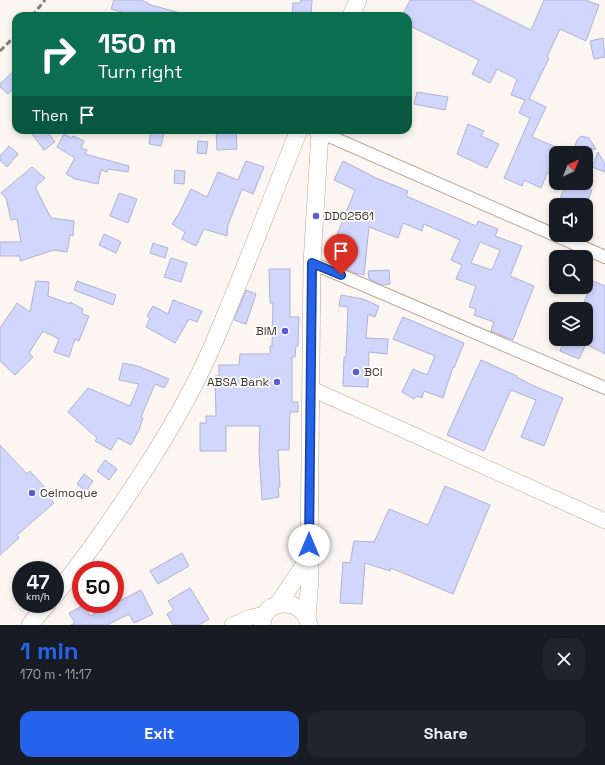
<!DOCTYPE html>
<html lang="en">
<head>
<meta charset="utf-8">
<style>
  :root { --surface:#171b24; --page:#20242c; --text:#f1f3f6; --muted:#9ea1a6; --accent:#2563eb }
  body { margin:0; font-family:"Space Grotesk",sans-serif; background:var(--page); color:var(--text); height:100vh; display:flex; flex-direction:column; font-size:15px; white-space:nowrap }
  * { box-sizing:border-box; margin:0 }
  p { font-size:13px; color:var(--muted) }
  .icon { flex:none; width:22px; height:22px; fill:none; stroke:currentColor; stroke-width:2; stroke-linecap:round; stroke-linejoin:round }
  .map { position:relative; height:625px; overflow:hidden }
  .side { display:flex; flex-direction:column; background:var(--surface); flex:1 }
  .side>* { flex:none }
  .hud { position:absolute; left:12px; top:12px; width:400px; height:122px; border-radius:12px; box-shadow:0 2px 6px #0003; background:#0b6e4f; color:#fff; overflow:hidden }
  .needle { width:26px; rotate:43deg }
  .tools { position:absolute; left:549px; top:146px; display:grid; gap:8px }
  .tools a { display:grid; place-items:center; width:44px; height:44px; border-radius:8px; background:var(--surface); box-shadow:0 2px 6px #0003; font-size:20px }
  .speed { position:absolute; left:12px; top:561px; display:flex; gap:8px; font-size:20px; font-weight:700; text-align:center }
  .speed>* { display:grid; place-content:center; width:52px; height:52px; border-radius:50%; background:var(--surface); box-shadow:0 2px 6px #0003; line-height:1 }
  .speed small { font-size:10px; font-weight:400 }
  .speed .limit { border:6px solid #d22; background:#fff; color:#111 }
  .pin { position:absolute; display:grid; place-items:center; width:34px; height:34px; color:#fff; margin:-41px -17px; border-radius:50% 50% 50% 0; rotate:-45deg; box-shadow:0 0 4px #0007 }
  .pin .icon { rotate:45deg }
  .me { position:absolute; width:44px; margin:-22px; rotate:0deg; stroke-linejoin:round; filter:drop-shadow(0 0 3px #0008) }
  .turn { display:flex; align-items:center; gap:14px; height:84px; padding:0 20px; font-size:18px }
  .turn .icon { width:52px; height:52px; stroke-width:2.5 }
  .turn b { display:block; font-size:28px; line-height:34px }
  .then { display:flex; align-items:center; height:38px; padding:0 20px; background:#0003; gap:8px; font-size:15px }
  .round { display:grid; place-items:center; flex:none; width:42px; height:42px; border-radius:12px; background:var(--page) }
  .head { display:flex; align-items:center; justify-content:space-between; height:68px; padding:0 20px }
  h1 { font-size:24px; font-weight:600; line-height:30px; color:var(--accent) }
  .button { display:flex; gap:8px; margin-top:auto; padding:8px 20px }
  .button a { flex:1; height:46px; border-radius:12px; background:var(--accent); color:#fff; font-size:16px; font-weight:600; line-height:46px; text-align:center }
  .button a+a { background:var(--page); color:var(--text) }
  .map>svg:first-child { display:block }
  .building { fill:#d0d6fc; stroke:#afb3d1; fill-rule:evenodd }
  .lines { fill:none; stroke-linecap:round; stroke-linejoin:round }
  .minor-casing { stroke:#bfa38f; stroke-width:14 }
  .tertiary-casing { stroke:#bfa38f; stroke-width:16 }
  .secondary-casing { stroke:#bfa38f; stroke-width:18 }
  .minor { stroke:#fff; stroke-width:12 }
  .tertiary { stroke:#fff; stroke-width:15 }
  .secondary { stroke:#fff; stroke-width:17 }
  .rail { stroke:#897f78; stroke-width:3; stroke-dasharray:6 3; stroke-linecap:butt }
  .route-casing { stroke:#184099; stroke-width:10 }
  .route { stroke:#2563eb; stroke-width:7 }
  .poi-dot { fill:#5b5ad2; stroke:#fff; stroke-width:1.5 }
  .labels { text-anchor:middle; dominant-baseline:central; stroke-width:3.5; stroke-linejoin:round; paint-order:stroke }
  .poi-label { font-size:12px; fill:#41352d; stroke:#fff; text-anchor:start }
</style>
</head>
<body>
<div class="map">
<svg width="605" height="625" viewBox="0 0 605 625">
  <rect width="100%" height="100%" fill="#fcf6f2"/>
  <path class="building" d="M114,0H141L148,3V4L180,13V16H136L111,9Z
    M301,0H312L311,16H292L293,3H300Z
    M410,0H471L531,30L544,0H585L599,5L586,41L560,29L547,57L549,58L529,99L546,107L532,137L556,147V177L547,173L541,188L524,180L522,186L504,178L530,118L519,113L525,100L511,95L517,79L497,69L490,83L472,74L479,60L408,25V16H402Z
    M603,38L605,57L594,59L590,41Z
    M16,69V86L8,94L0,87V84Z
    M417,92L448,97L445,110L414,104Z
    M468,124L484,131L481,136L499,144L487,168L457,154Z
    M29,130H46L55,142L44,150Z
    M216,130H236L237,149L217,150Z
    M151,131L164,133L161,146L149,144Z
    M64,134L72,138L73,136L84,141L81,148L87,150L85,154L129,166L128,172L108,169L107,172L101,170L98,184L75,179L66,174L75,158L57,147Z
    M581,136L589,138L596,149L583,151L575,146L577,140Z
    M198,141L208,142L206,154L197,153Z
    M9,146L18,154L7,167L0,160V156Z
    M598,152L605,164V172L592,167Z
    M246,161L264,167L253,194L242,189L228,225L227,236L204,229L196,246L182,239L185,232L172,224L177,216H178L191,189L207,197L218,172L238,180Z
    M343,161L376,178L408,191L406,196L476,226L478,221L498,229L495,236L522,246L510,276L534,286L513,340L491,331L494,322L474,315L476,309L469,307L476,286L456,279L462,265L451,260L460,240L424,224L422,231L403,223L398,238L369,227L364,275L355,273L335,265L336,259L345,260L348,236L337,235L355,190L334,180ZM480,242L500,250L492,270L471,263Z
    M32,167L45,178L35,187L51,218L74,221L73,236L70,235L67,252L54,250L20,261V256H0V242H21L17,219L11,220L6,198L1,193Z
    M175,170L185,171L184,184L174,183Z
    M567,183H575L592,190L586,205H569L559,201Z
    M119,193L137,199L128,223L110,216Z
    M104,234L121,242L116,253L99,245Z
    M153,243L168,248L165,258L150,253Z
    M171,258L187,263L181,282L164,277Z
    M269,269H290V317H299L298,346H296L295,357H292V402H298V412H290L289,450H278L280,487H278L279,497L262,500L259,451L260,426H226V451H200V423H206V416H216L215,376H219V365H239L240,354H270V346H272L273,303H270Z
    M389,270L390,284L382,285L369,279L368,271Z
    M36,281L49,282L48,296L70,304V302L83,309L82,314L89,316L79,341L75,339L69,357L54,352L59,339L43,331L29,353L33,357L15,375L0,361V328L17,303L30,312Z
    M77,281L116,295L113,305L74,290Z
    M593,281L605,286V354L586,344L579,359L560,351L565,339H586V309H581Z
    M246,290L256,294L246,324L234,320Z
    M341,295L363,299L379,306L375,317L368,314L366,338L388,339L387,354L369,352L368,387L343,386L344,357H346L348,307L339,306Z
    M173,300L202,311L197,322L189,319L175,343L146,327L150,318L147,316L153,306L168,314Z
    M403,317L464,343L454,368L453,367L443,398L424,391L422,398L417,396L414,399L402,392L413,369L427,375L435,356L393,339Z
    M481,360L517,376L516,377L536,387L563,398L544,446L521,437L536,400L511,390L484,451L447,435Z
    M123,363L138,366L169,379L164,388L155,384L141,417L143,418L139,430L131,445L118,438L111,450L95,441L97,438L68,412L88,388L130,406L139,384L119,380Z
    M0,445L27,474L30,471L48,491L45,494L54,503L17,535L19,538L0,555Z
    M105,460L117,469L109,480L97,471Z
    M84,474L93,481L86,491L77,484Z
    M445,486L490,505L453,594L391,568L390,571L365,563L362,604L340,603L343,562L350,563L354,541L374,542L389,509L428,525Z
    M182,553L189,566L158,584L150,571Z
    M190,588L209,619L199,625H173L167,614L174,610L168,601Z
    M141,590L153,614L134,623L129,614L107,625H71L75,623L69,613L84,605L90,616Z"/>
  <g class="lines">
    <defs>
      <path id="minor" d="M320,132L605,257
        M312,263L605,388"/>
      <path id="tertiary" d="M310,388L605,521
        M232,625L251,617L265,614"/>
      <path id="secondary" d="M351,16L358,0
        M55,595C88,555 117,512 145,469C170,430 194,389 212,347C243,275 270,202 299,130
        M278,604L309,558
        M307,618L310,578L309,558L312,263L320,132L317,130
        M30,625L47,604
        M262,625C263,597 305,597 309,625"/>
    </defs>
    <use href="#minor" class="minor-casing"/>
    <use href="#tertiary" class="tertiary-casing"/>
    <use href="#secondary" class="secondary-casing"/>
    <use href="#minor" class="minor"/>
    <use href="#tertiary" class="tertiary"/>
    <use href="#secondary" class="secondary"/>
    <path class="rail" d="M32,16L45,0
      M0,51L16,35"/>
  </g>
  <g class="lines">
    <defs>
      <path id="route" d="M309,545L312,263L341,275"/>
    </defs>
    <use href="#route" class="route-casing"/>
    <use href="#route" class="route"/>
  </g>
  <g class="poi-dot">
    <circle cx="316" cy="216" r="4"/>
    <circle cx="285" cy="331" r="4"/>
    <circle cx="356" cy="372" r="4"/>
    <circle cx="277" cy="382" r="4"/>
    <circle cx="32" cy="493" r="4"/>
  </g>
  <g class="labels">
    <g class="poi-label">
      <text x="324" y="216">DD02561</text>
      <text x="277" y="331" text-anchor="end">BIM</text>
      <text x="364" y="372">BCI</text>
      <text x="269" y="382" text-anchor="end">ABSA Bank</text>
      <text x="40" y="493">Celmoque</text>
    </g>
  </g>
</svg>
<div class="tools">
<a><svg class="needle" viewBox="-14 -14 28 28"><path d="M0-13l5 13h-10z" fill="#e53935"/><path d="M0 13l5-13h-10z" fill="#9ea1a6"/></svg></a>
<a><svg class="icon" aria-label="sound" viewBox="0 0 24 24"><path d="M4 9h4l5-4v14l-5-4H4zM17 9q2 3 0 6"/></svg></a>
<a><svg class="icon" aria-label="search" viewBox="0 0 24 24"><circle cx="10" cy="10" r="6"/><path d="M15 15l6 6"/></svg></a>
<a><svg class="icon" aria-label="layers" viewBox="0 0 24 24"><path d="M12 4l9 5-9 5-9-5zM3 14l9 5 9-5"/></svg></a>
</div>
<div class="speed"><div>47<small>km/h</small></div><div class="limit">50</div></div>
<div class="pin" style="left:341px;top:275px;background:#d93025"><svg class="icon" aria-label="arrive" viewBox="0 0 24 24"><path d="M6 21V4h12l-3 4 3 4H6"/></svg></div>
<svg class="me" style="left:309px;top:545px" viewBox="-20 -20 40 40"><circle r="19" fill="#fff"/><path d="M0-13L10 11 0 6-10 11z" fill="#2563eb"/></svg>
<div class="hud">
<div class="turn"><svg class="icon" aria-label="right" viewBox="0 0 24 24"><path d="M7 20v-9h11M14 6l5 5-5 5"/></svg><div><b>150 m</b>Turn right</div></div>
<div class="then">Then<svg class="icon" aria-label="arrive" viewBox="0 0 24 24"><path d="M6 21V4h12l-3 4 3 4H6"/></svg></div>
</div>
</div>
<section class="side">
<div class="head"><div><h1>1 min</h1><p>170 m · 11:17</p></div><a class="round"><svg class="icon" aria-label="close" viewBox="0 0 24 24"><path d="M6 6l12 12M18 6L6 18"/></svg></a></div>
<div class="button"><a>Exit</a><a>Share</a></div>
</section>
</body>
</html>
